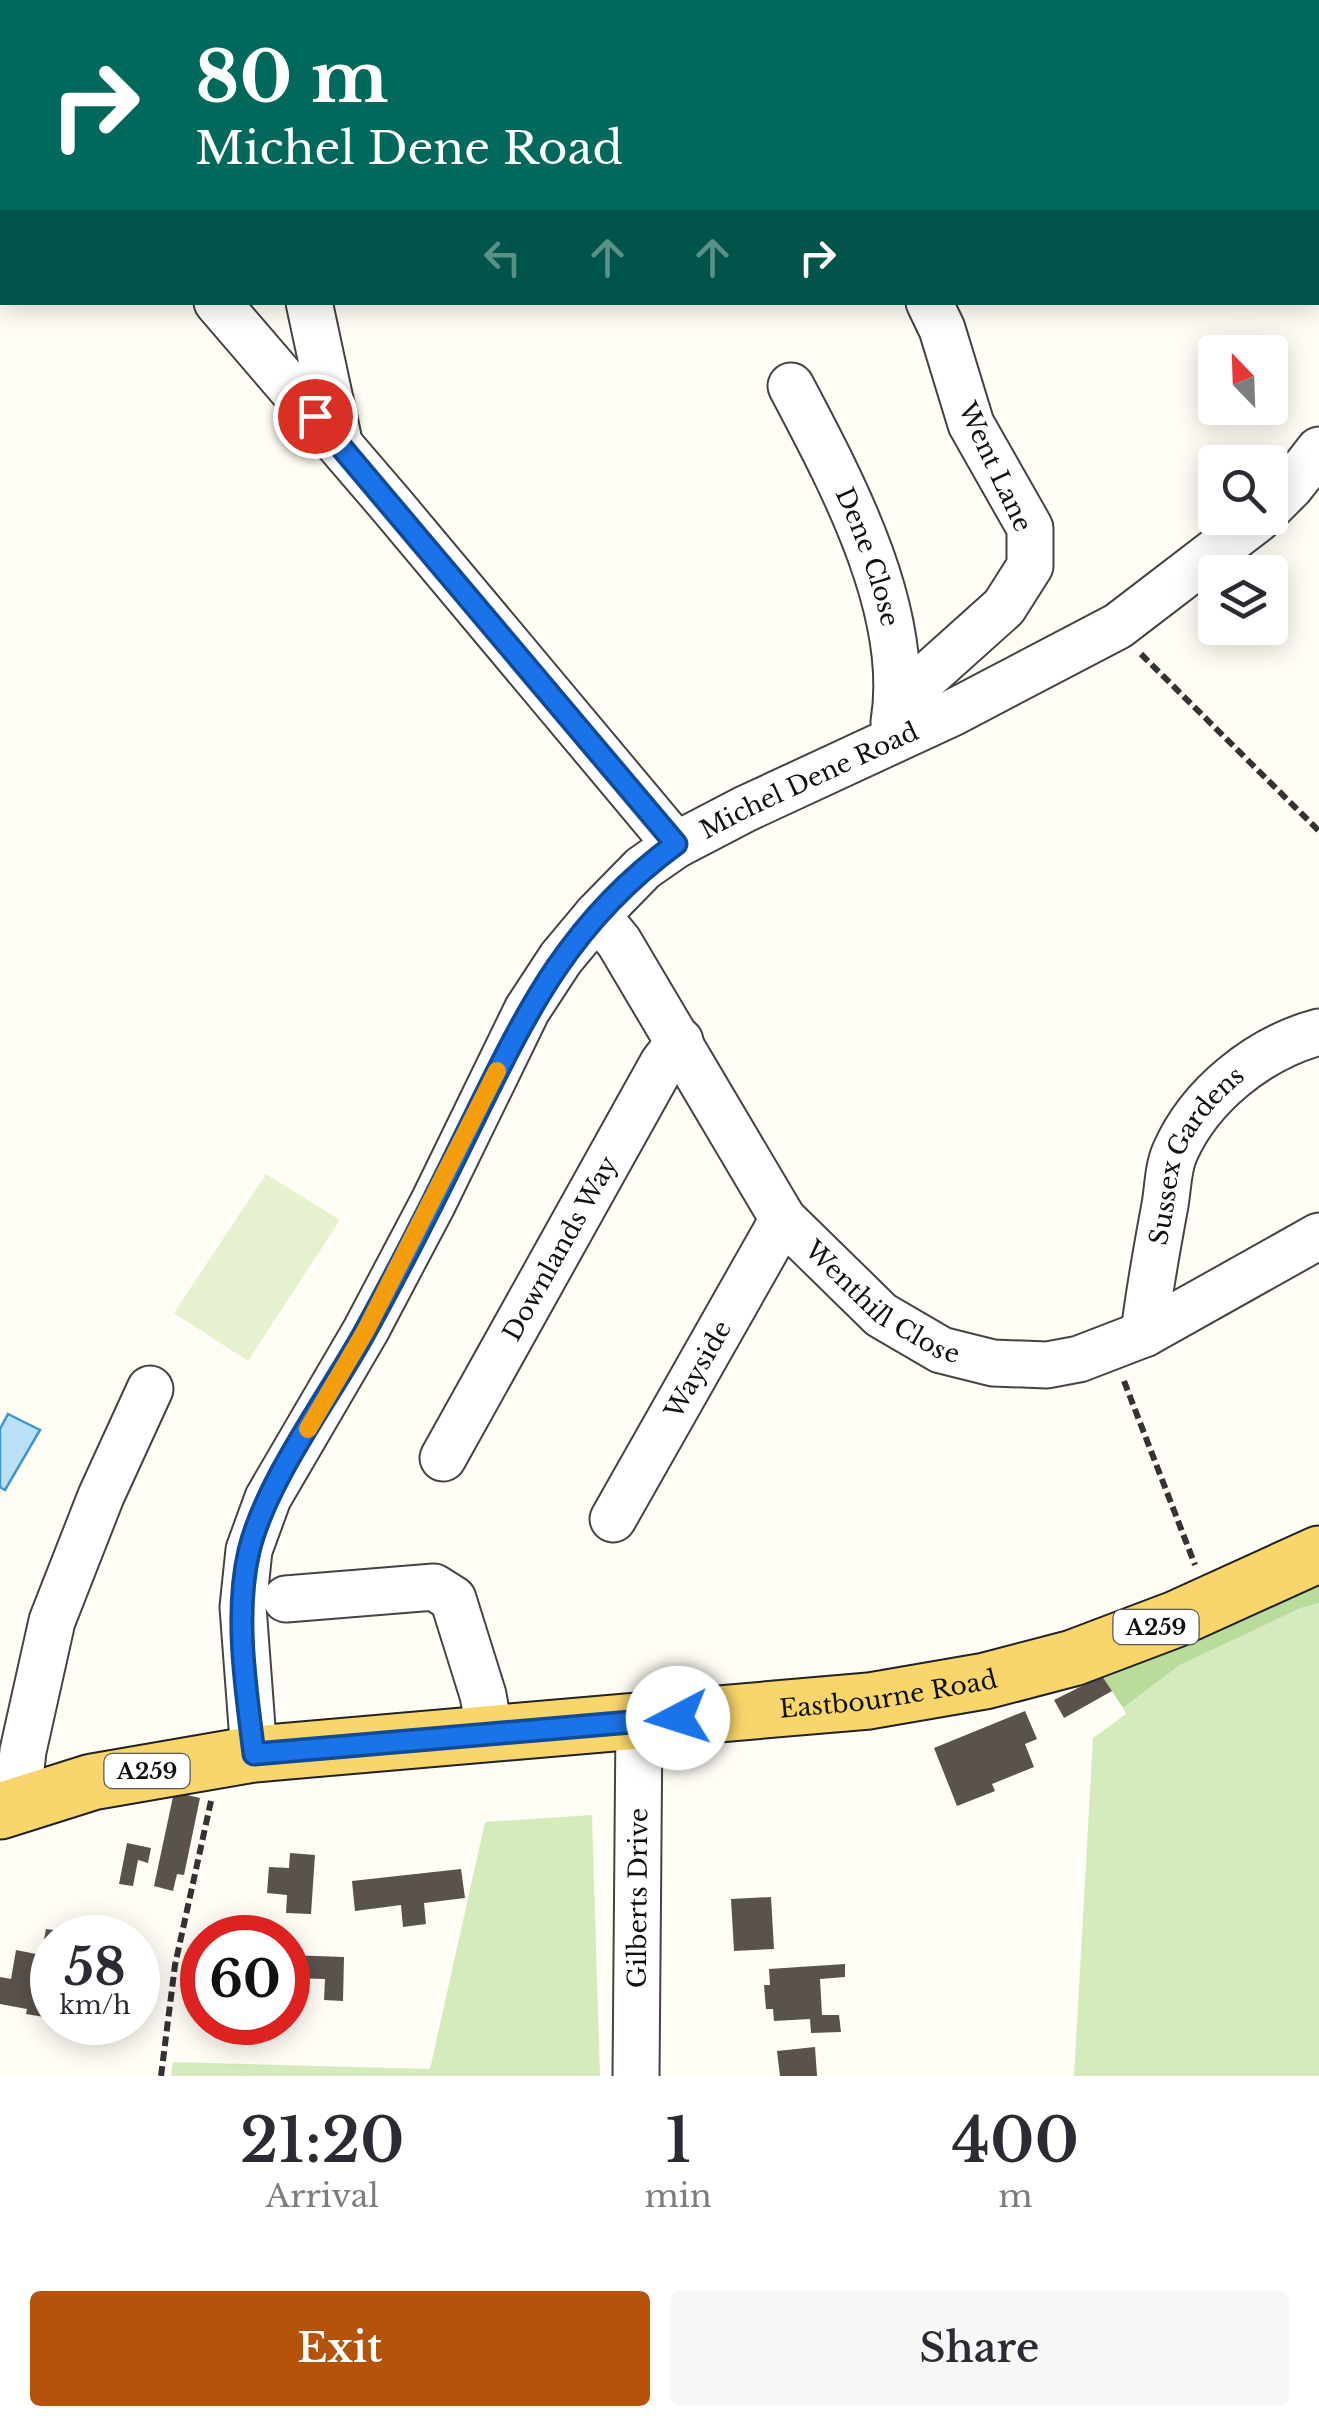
<!DOCTYPE html>
<html lang="en">
<head>
<meta charset="utf-8">
<style>
  :root { --surface:#fff; --page:#f7f7f7; --text:#2b2b33; --muted:#7c7c81; --accent:#b45309 }
  body { margin:0; font-family:"Libre Baskerville",serif; background:var(--page); color:var(--text); height:100vh; display:flex; flex-direction:column; font-size:38px; white-space:nowrap }
  * { box-sizing:border-box; margin:0 }
  p { font-size:32px; color:var(--muted) }
  .icon { flex:none; width:55px; height:55px; fill:none; stroke:currentColor; stroke-width:2; stroke-linecap:round; stroke-linejoin:round }
  .map { position:relative; height:2076px; overflow:hidden }
  .sheet { display:flex; flex-direction:column; background:var(--surface); flex:1 }
  .sheet>* { flex:none }
  .banner { position:absolute; left:0px; top:0px; width:1320px; height:305px; box-shadow:0 5px 25px #0003; background:#00695c; color:#fff; overflow:hidden }
  .needle { width:65px; rotate:337deg }
  .controls { position:absolute; left:1198px; top:335px; display:grid; gap:20px }
  .controls a { display:grid; place-items:center; width:90px; height:90px; border-radius:10px; background:var(--surface); box-shadow:0 5px 25px #0003; font-size:50px }
  .speed { position:absolute; left:30px; top:1915px; display:flex; gap:20px; font-size:50px; font-weight:700; text-align:center }
  .speed>* { display:grid; place-content:center; width:130px; height:130px; border-radius:50%; background:var(--surface); box-shadow:0 5px 25px #0003; line-height:1 }
  .speed small { font-size:25px; font-weight:400 }
  .speed .limit { border:15px solid #d22; background:#fff; color:#111 }
  .pin { position:absolute; display:grid; place-items:center; width:85px; height:85px; color:#fff; margin:-42px; border:5px solid #fff; border-radius:50%; box-shadow:0 2px 10px #0007 }
  .me { position:absolute; width:110px; margin:-55px; rotate:265deg; stroke-linejoin:round; filter:drop-shadow(0 0 8px #0008) }
  .turn { display:flex; align-items:center; gap:35px; height:210px; padding:0 30px; font-size:45px }
  .turn .icon { width:130px; height:130px; stroke-width:2.5 }
  .turn b { display:block; font-size:70px; line-height:85px }
  .lanes { display:flex; align-items:center; height:95px; padding:0 30px; background:#0003; justify-content:center; gap:50px; direction:ltr }
  .lanes .off { opacity:.35 }
  .eta { display:flex; justify-content:space-evenly; align-items:center; height:170px; text-align:center }
  .eta b { font-size:60px; font-weight:600; line-height:70px }
  .button { display:flex; gap:20px; margin-top:auto; padding:20px 30px }
  .button a { flex:1; height:115px; border-radius:10px; background:var(--accent); color:#fff; font-size:40px; font-weight:600; line-height:115px; text-align:center }
  .button a+a { background:var(--page); color:var(--text) }
  .map>svg:first-child { display:block }
  .green { fill:#d5ebbd }
  .forest { fill:#b9dc9c }
  .pitch { fill:#e6f2cf }
  .water { fill:#b9e0f7; stroke:#3f96cf; stroke-width:2.5 }
  .building { fill:#5a524d }
  .lines { fill:none; stroke-linecap:round; stroke-linejoin:round }
  .minor-casing { stroke:#444; stroke-width:49 }
  .major-casing { stroke:#222; stroke-width:59 }
  .path { stroke:#333; stroke-width:6; stroke-dasharray:10 5; stroke-linecap:butt }
  .minor { stroke:#fff; stroke-width:45 }
  .major { stroke:#f9d66b; stroke-width:55 }
  .route-casing { stroke:#114b97; stroke-width:25 }
  .route { stroke:#1a73e8; stroke-width:18 }
  .slow { stroke:#f59e0b; stroke-width:18 }
  .labels { text-anchor:middle; dominant-baseline:central; stroke-width:10; stroke-linejoin:round; paint-order:stroke }
  .shield { fill:#fff; stroke:#585858; stroke-width:2.5 }
  .shield-label { font-size:22px; font-weight:bold; fill:#111 }
  .street-label { font-size:25px; fill:#111; stroke:#fff }
</style>
</head>
<body>
<div class="map">
<svg width="1319" height="2076" viewBox="0 0 1319 2076">
  <rect width="100%" height="100%" fill="#fffdf5"/>
  <path class="green" d="M1319,1603V2076H1074L1093,1738L1126,1714L1123,1708L1180,1665L1301,1608Z
    M592,1815L600,2076H171L173,2062L430,2069L485,1822Z"/>
  <path class="forest" d="M1319,1564V1603L1301,1608L1180,1665L1123,1708L1102,1676L1076,1689L1072,1681Z"/>
  <path class="pitch" d="M266,1174L340,1220L248,1361L174,1313Z"/>
  <path class="water" d="M8,1414L40,1430L5,1490L0,1487V1429Z"/>
  <path class="building" d="M1102,1676L1112,1691L1064,1718L1054,1700Z
    M1025,1711L1037,1739L1025,1744L1034,1767L992,1784L995,1791L957,1806L934,1748Z
    M174,1792L200,1798L184,1875L177,1874L173,1891L154,1886Z
    M127,1843L151,1848L148,1863L138,1860L133,1886L119,1884Z
    M290,1853L315,1855L311,1914L286,1913L287,1895L267,1893L269,1867L289,1868Z
    M461,1869L465,1898L424,1903L426,1924L403,1927L401,1905L355,1911L352,1881Z
    M771,1897L774,1949L734,1951L731,1899Z
    M46,1929L62,1931L61,1938H52L50,2018L26,2014L27,2009L0,2004V1977L11,1979L16,1950L41,1955Z
    M288,1955L344,1957L343,2001L324,2000L325,1979L292,1978L291,1994L288,1993Z
    M845,1964V1977L820,1979L822,2015H839L841,2032L811,2033L810,2019L774,2021L773,2009H766L764,1985H770L769,1969Z
    M815,2047L817,2076H780L777,2051Z"/>
  <g class="lines">
    <defs>
      <g id="minor">
        <path d="M211,0L212,2"/>
        <path d="M1126,0L1133,2"/>
        <path d="M1245,2L1247,0"/>
        <path d="M0,41L2,44"/>
        <path d="M1318,198L1319,203"/>
        <path d="M217,302L393,507L676,845"/>
        <path d="M309,302L338,437"/>
        <path id="s1" d="M791,386C841,481 912,611 894,722"/>
        <path d="M1270,507L1291,486L1319,450"/>
        <path d="M897,703L1004,607L1030,566V528L971,424L942,329L929,302"/>
        <path id="s2" d="M597,915L619,942L783,1219L881,1315L941,1350L993,1363L1047,1365L1079,1359L1144,1334L1319,1236"/>
        <path id="s3" d="M1144,1334C1149,1291 1157,1248 1165,1205C1168,1188 1168,1167 1175,1152C1200,1095 1259,1048 1319,1032"/>
        <path id="s4" d="M443,1458L663,1063L680,1041"/>
        <path id="s5" d="M613,1519L783,1219"/>
        <path d="M286,1599L434,1587L453,1599L483,1695L490,1734"/>
        <path id="s6" d="M254,1754L243,1607L249,1550L268,1498L366,1330L433,1203L527,1010L561,958L597,915L643,868L676,845L745,809L952,713L1118,626L1259,518"/>
        <path d="M17,1805L23,1751L52,1621L101,1496L150,1389"/>
        <path id="s7" d="M636,2076L639,1722"/>
      </g>
      <g id="major">
        <path id="s8" d="M0,1811L92,1782L254,1754L869,1701L985,1681L1073,1658L1176,1619L1319,1554"/>
      </g>
    </defs>
    <use href="#minor" class="minor-casing"/>
    <use href="#major" class="major-casing"/>
    <path class="path" d="M1141,654L1319,831
      M1124,1381L1195,1565
      M161,2076L175,1965L211,1801"/>
    <use href="#minor" class="minor"/>
    <use href="#major" class="major"/>
  </g>
  <g class="lines">
    <defs>
      <path id="route" d="M315,416L676,844C566,924 524,1017 466,1135C434,1201 401,1266 366,1330C330,1396 266,1480 249,1551C234,1615 246,1689 254,1754L678,1718"/>
    </defs>
    <use href="#route" class="route-casing"/>
    <use href="#route" class="route"/>
    <path class="slow" d="M308,1429L366,1330L497,1071"/>
  </g>
  <g class="labels">
    <g class="shield">
      <rect x="1113.5" y="1610" width="85" height="34" rx="8"/>
      <rect x="104.5" y="1754" width="85" height="34" rx="8"/>
    </g>
    <g class="shield-label">
      <text x="1156" y="1627">A259</text>
      <text x="147" y="1771">A259</text>
    </g>
    <g class="street-label">
      <text transform="translate(995 467) rotate(65)">Went Lane</text>
      <text stroke="none"><textPath href="#s1" startOffset="188">Dene Close</textPath></text>
      <text stroke="none"><textPath href="#s6" startOffset="1185">Michel Dene Road</textPath></text>
      <text stroke="none"><textPath href="#s3" startOffset="190">Sussex Gardens</textPath></text>
      <text stroke="none"><textPath href="#s4" startOffset="240">Downlands Way</textPath></text>
      <text stroke="none"><textPath href="#s2" startOffset="488">Wenthill Close</textPath></text>
      <text stroke="none"><textPath href="#s5" startOffset="172">Wayside</textPath></text>
      <text stroke="none"><textPath href="#s8" startOffset="898">Eastbourne Road</textPath></text>
      <text stroke="none"><textPath href="#s7" startOffset="178">Gilberts Drive</textPath></text>
    </g>
  </g>
</svg>
<div class="controls">
<a><svg class="needle" viewBox="-14 -14 28 28"><path d="M0-13l5 13h-10z" fill="#e53935"/><path d="M0 13l5-13h-10z" fill="#7c7c81"/></svg></a>
<a><svg class="icon" aria-label="search" viewBox="0 0 24 24"><circle cx="10" cy="10" r="6"/><path d="M15 15l6 6"/></svg></a>
<a><svg class="icon" aria-label="layers" viewBox="0 0 24 24"><path d="M12 4l9 5-9 5-9-5zM3 14l9 5 9-5"/></svg></a>
</div>
<div class="speed"><div>58<small>km/h</small></div><div class="limit">60</div></div>
<div class="pin" style="left:315px;top:416px;background:#d93025"><svg class="icon" aria-label="arrive" viewBox="0 0 24 24"><path d="M6 21V4h12l-3 4 3 4H6"/></svg></div>
<svg class="me" style="left:678px;top:1718px" viewBox="-20 -20 40 40"><circle r="19" fill="#fff"/><path d="M0-13L10 11 0 6-10 11z" fill="#1a73e8"/></svg>
<div class="banner">
<div class="turn"><svg class="icon" aria-label="right" viewBox="0 0 24 24"><path d="M7 20v-9h11M14 6l5 5-5 5"/></svg><div><b>80 m</b>Michel Dene Road</div></div>
<div class="lanes"><svg class="icon off" aria-label="left" viewBox="0 0 24 24"><path d="M17 20v-9H6M10 6l-5 5 5 5"/></svg><svg class="icon off" aria-label="ahead" viewBox="0 0 24 24"><path d="M12 20V5M6 11l6-6 6 6"/></svg><svg class="icon off" aria-label="ahead" viewBox="0 0 24 24"><path d="M12 20V5M6 11l6-6 6 6"/></svg><svg class="icon" aria-label="right" viewBox="0 0 24 24"><path d="M7 20v-9h11M14 6l5 5-5 5"/></svg></div>
</div>
</div>
<section class="sheet">
<div class="eta">
<div><b>21:20</b><p>Arrival</p></div>
<div><b>1</b><p>min</p></div>
<div><b>400</b><p>m</p></div>
</div>
<div class="button"><a>Exit</a><a>Share</a></div>
</section>
</body>
</html>
